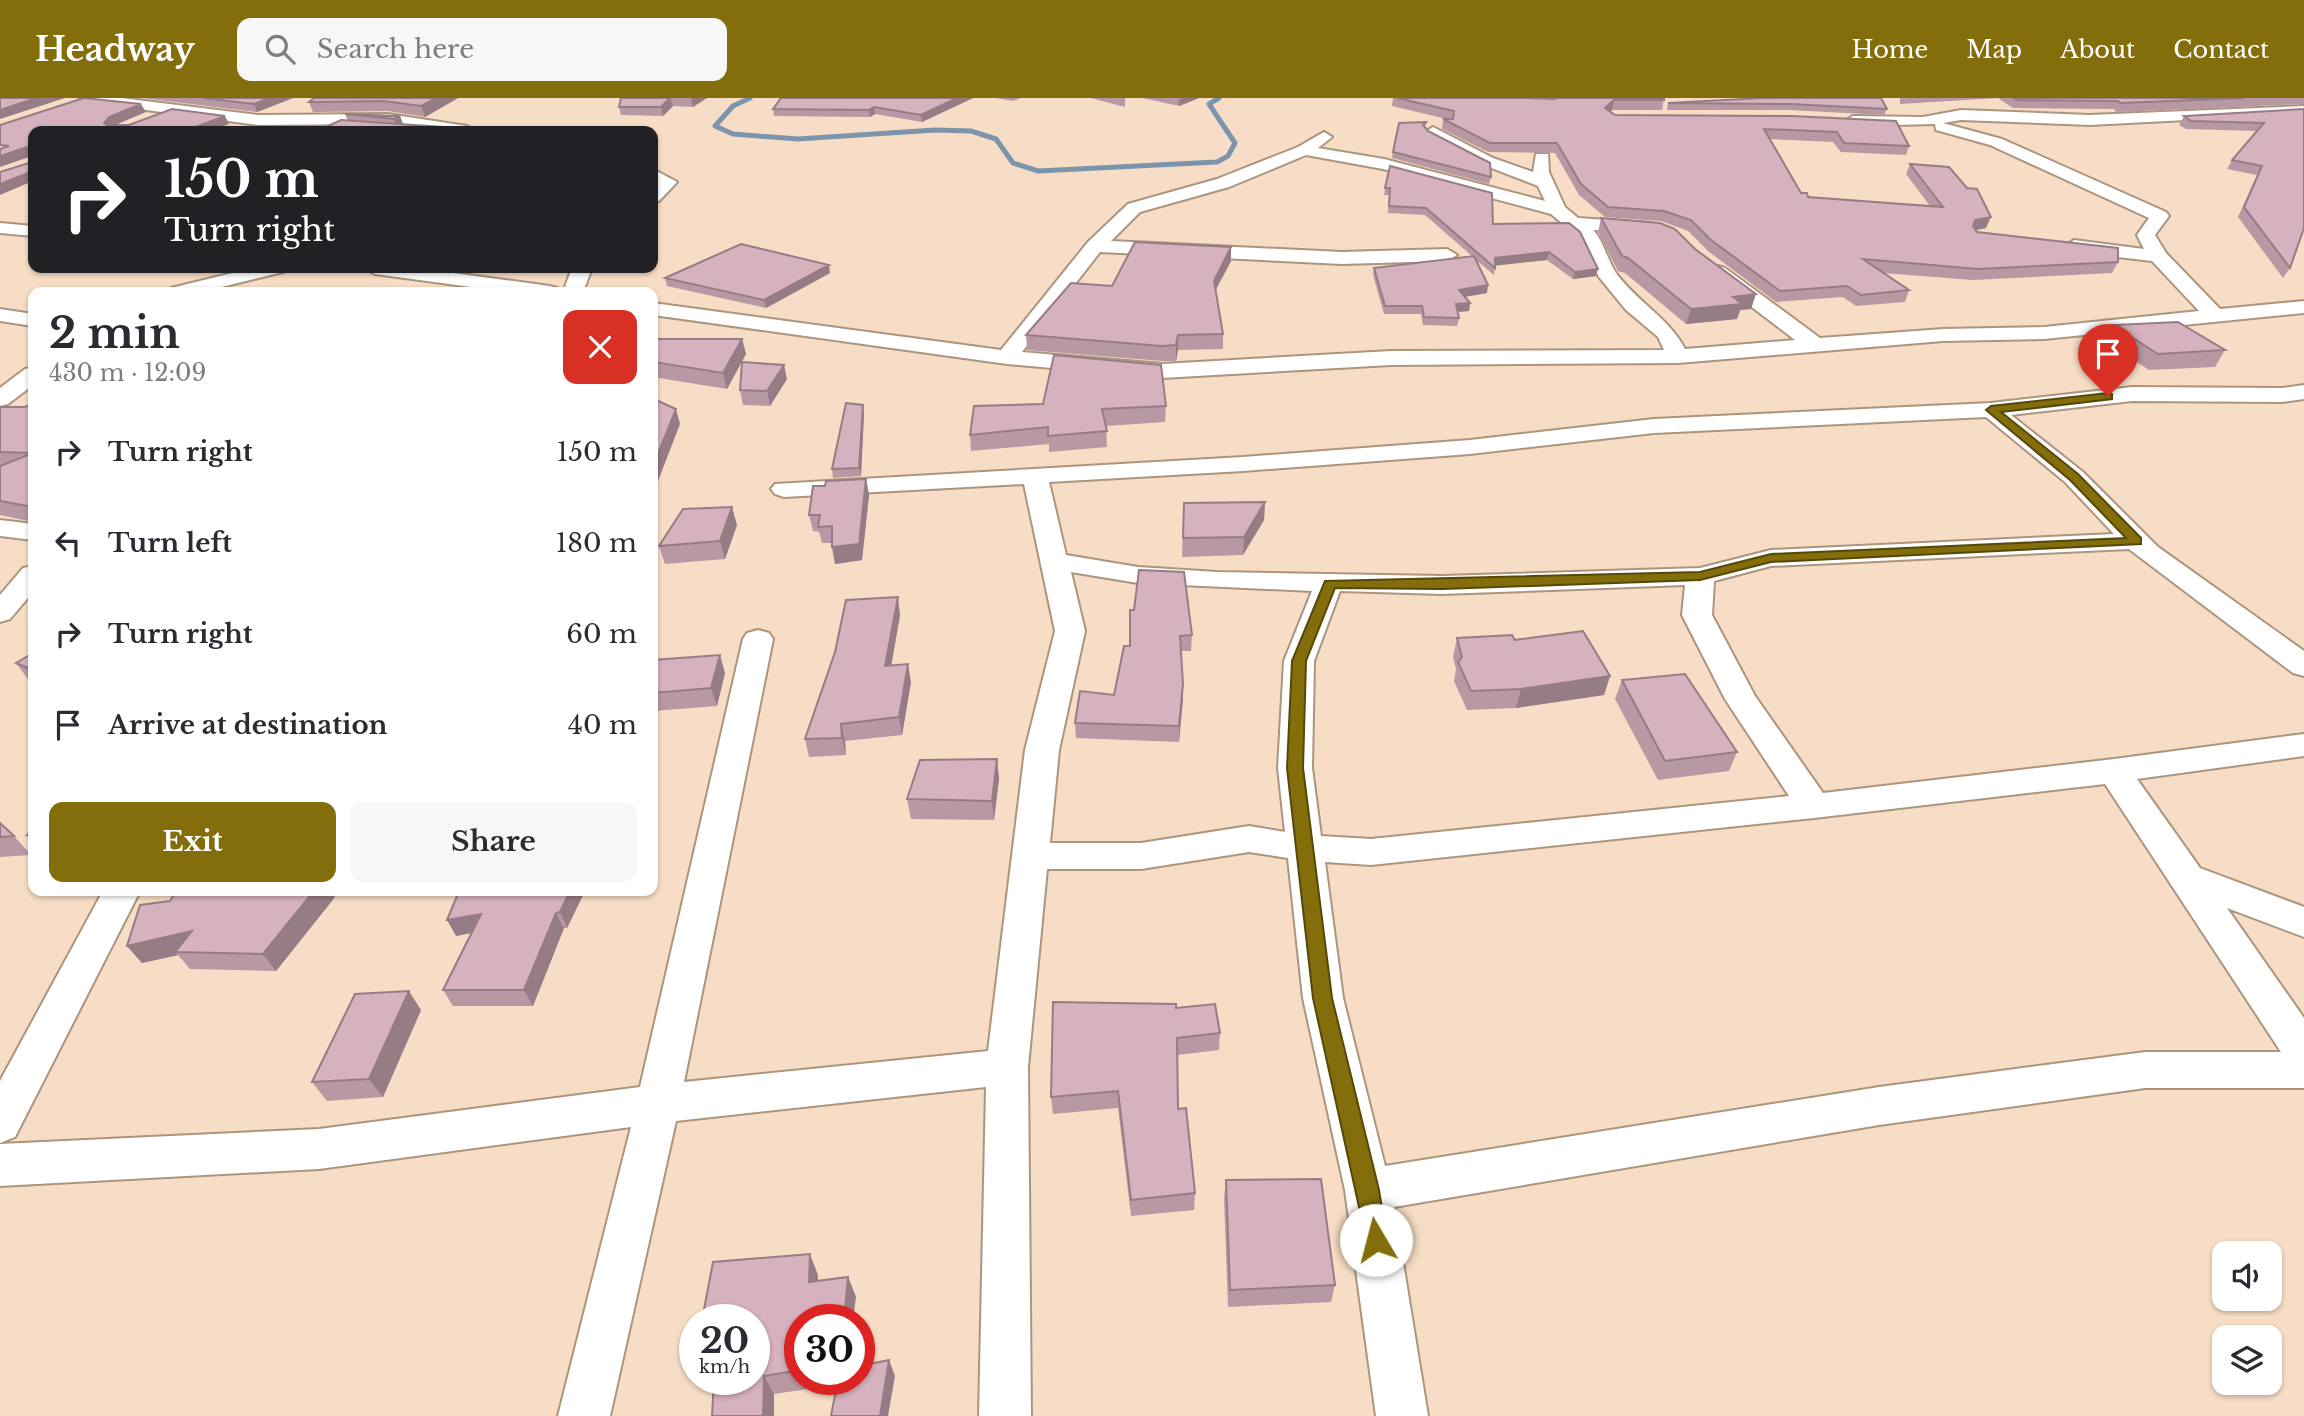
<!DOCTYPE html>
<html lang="en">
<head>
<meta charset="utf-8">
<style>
  :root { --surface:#fff; --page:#f7f7f7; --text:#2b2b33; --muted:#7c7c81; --accent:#846e0c }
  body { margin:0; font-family:"Libre Baskerville",serif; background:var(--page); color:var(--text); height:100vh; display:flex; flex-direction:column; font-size:26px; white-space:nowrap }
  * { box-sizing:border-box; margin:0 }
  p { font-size:23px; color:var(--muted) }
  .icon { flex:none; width:38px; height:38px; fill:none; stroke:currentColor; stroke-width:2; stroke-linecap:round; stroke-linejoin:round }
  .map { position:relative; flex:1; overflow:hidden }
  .drawer { position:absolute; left:28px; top:189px; width:630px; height:609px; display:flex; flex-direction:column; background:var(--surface); border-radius:14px; box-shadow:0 2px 5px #0004 }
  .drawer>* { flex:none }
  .hud { position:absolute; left:28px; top:28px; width:630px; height:147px; border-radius:14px; box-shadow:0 2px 5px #0004; background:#202124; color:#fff; overflow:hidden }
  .controls { position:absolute; left:2212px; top:1143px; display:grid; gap:14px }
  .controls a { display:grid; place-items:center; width:70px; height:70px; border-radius:14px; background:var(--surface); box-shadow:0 2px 5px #0004; font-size:35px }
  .speed { position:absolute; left:679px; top:1206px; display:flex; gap:14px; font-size:35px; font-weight:700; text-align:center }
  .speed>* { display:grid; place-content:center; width:91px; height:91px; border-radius:50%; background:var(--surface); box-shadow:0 2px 5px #0004; line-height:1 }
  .speed small { font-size:18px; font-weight:400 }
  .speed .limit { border:10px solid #d22; background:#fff; color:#111 }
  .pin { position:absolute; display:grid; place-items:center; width:60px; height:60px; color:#fff; margin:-72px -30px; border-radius:50% 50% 50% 0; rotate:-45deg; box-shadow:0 0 7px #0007 }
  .pin .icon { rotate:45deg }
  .me { position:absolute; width:77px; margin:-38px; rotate:352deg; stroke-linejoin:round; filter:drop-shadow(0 0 5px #0008) }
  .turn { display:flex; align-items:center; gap:24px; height:147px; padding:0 21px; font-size:32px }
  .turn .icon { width:91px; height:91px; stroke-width:2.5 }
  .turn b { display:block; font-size:49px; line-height:60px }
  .round { display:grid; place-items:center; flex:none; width:74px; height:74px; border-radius:14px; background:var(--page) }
  .overview { display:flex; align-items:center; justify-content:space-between; height:119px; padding:0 21px }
  h1 { font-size:42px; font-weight:700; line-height:52px }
  .button { display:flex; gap:14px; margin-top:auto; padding:14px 21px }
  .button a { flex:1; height:80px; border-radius:14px; background:var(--accent); color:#fff; font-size:28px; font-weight:700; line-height:80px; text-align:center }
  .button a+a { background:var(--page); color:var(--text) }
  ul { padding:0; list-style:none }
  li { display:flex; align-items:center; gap:21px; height:91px; padding:0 21px }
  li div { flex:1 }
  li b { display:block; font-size:26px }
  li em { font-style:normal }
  header { display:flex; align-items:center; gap:42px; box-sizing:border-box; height:98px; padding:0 35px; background:var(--accent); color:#fff }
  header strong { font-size:33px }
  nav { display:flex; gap:38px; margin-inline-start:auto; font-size:24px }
  .search { width:490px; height:63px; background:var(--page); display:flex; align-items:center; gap:18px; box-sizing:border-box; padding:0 24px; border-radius:14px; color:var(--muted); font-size:26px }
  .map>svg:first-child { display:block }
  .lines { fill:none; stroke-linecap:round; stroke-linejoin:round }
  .stream { stroke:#7c95ac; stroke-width:5 }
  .street-casing { stroke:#ac957e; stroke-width:4 }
  .street { fill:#fff; fill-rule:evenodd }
  .wall { fill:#b898a3 }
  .shaded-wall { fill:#967c85 }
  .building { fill:#d6b1be; stroke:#967c85; stroke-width:2 }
  .route { fill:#846e0c; stroke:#564808; stroke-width:2 }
</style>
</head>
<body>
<header>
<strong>Headway</strong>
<div class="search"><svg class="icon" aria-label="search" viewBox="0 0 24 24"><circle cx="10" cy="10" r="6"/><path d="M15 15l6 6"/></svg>Search here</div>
<nav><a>Home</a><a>Map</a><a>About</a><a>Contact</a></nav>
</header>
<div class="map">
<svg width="2304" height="1318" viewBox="0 0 2304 1318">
  <rect width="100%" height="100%" fill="#f7ddc5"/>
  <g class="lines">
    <path class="stream" d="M750,0L733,8L715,28L733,36L798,41L935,32L971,33L996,41L1013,65L1038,73L1217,64L1228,58L1235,45L1209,6L1219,0"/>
    <defs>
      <path id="street" d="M80,0H121L258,17L388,16L467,28L475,33H438L388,26L258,27L87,4Z
        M2304,8V16L2090,27L1961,22L1943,25L2002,41L2166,114L2169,118L2155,137L2166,155L2220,211L2304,203V215L2044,241L1943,243L1678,265L1391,267L1162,280L1007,266L653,217V205L1001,252L1088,144L1128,106L1217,81L1298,49L1324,34L1332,39L1318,50L1384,61L1545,103L1538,88L1481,66L1428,37L1425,34L1433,29L1493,60L1533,74L1536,56H1548L1549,74L1565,109L1578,120L1650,125L1653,129L1644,134L1593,132C1604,144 1607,161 1616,175C1636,203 1669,220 1685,251L1795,242L1711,178L1708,174L1718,168L1725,170L1820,240L1943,231L2044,229L2199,213L2152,163L2074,154L2065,148L2074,142L2144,151L2137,137L2149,120L1990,47L1936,32L1935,26L1853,28L1845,23L1853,18L1923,19L1961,12L2090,17ZM1306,57L1383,71L1551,116L1580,140L1599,179L1626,212L1658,239L1664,252L1391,253L1162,266L1022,254L1100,154L1342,166L1447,163L1457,157L1447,151L1342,154L1111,143L1140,114L1229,89Z
        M653,71L677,84L659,103L653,104V90L658,85L653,82Z
        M0,125L33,128V138L0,135Z
        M253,170H286L283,174L201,194H168L171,190Z
        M365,170H416L550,188L557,190L560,194H508L375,176Z
        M572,170H592L583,194H563Z
        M0,211L33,216V228L0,223Z
        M33,269V287L8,306L0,308V290L25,271Z
        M2304,287V301L2282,304L2132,303L2011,317L2083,374L2158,449L2304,553V578L2293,575L2129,451L1771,468L1714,483L1712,517L1755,598L1823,695L2114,661L2304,636V658L2137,681L2200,770L2304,809V839L2227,810L2304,920V990H2145L1879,1027L1394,1109L1428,1318H1376L1345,1092L1303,900L1288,760L1249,754L1141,771H1047L1028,969L1031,1318H979L986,989L676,1023L610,1318H558L631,1029L319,1071L0,1088V1046L319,1031L640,989L743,541L747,535L758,532L769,535L773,541L684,984L988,953L1025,652L1055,533L1024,386L784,399L775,396L771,391L775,386L1243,359L1470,342L1654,321L1991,305L2132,289L2282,290ZM1986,319L2065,384L2114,436L1771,452L1700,470L1442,478L1217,474L1138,469L1066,457L1049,384L1243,373L1470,356L1654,335ZM1071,474L1138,485L1312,493L1284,563L1278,670L1285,734L1249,728L1141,745H1050L1059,652L1085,533ZM1685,487L1682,517L1725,601L1789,698L1371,741L1321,738L1312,670L1314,563L1340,493L1442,496ZM2105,686L2281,954H2145L1879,989L1385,1068L1343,900L1325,764L1371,767L1814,720Z
        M0,422L33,426V442L0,438Z
        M33,468V494L10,521L0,524V497L23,470Z
        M103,793H140L15,1039L0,1045V983Z"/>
    </defs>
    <use href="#street" class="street-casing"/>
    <use href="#street" class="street"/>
  </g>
  <path class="wall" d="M142,0H293L257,14Z
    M458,0L425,19L388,13L313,14L309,4Z
    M621,0H707L693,9L673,8L663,18L621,17L619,9Z
    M973,0L922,24L875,16L870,19L774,18L773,11Z
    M996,0H1021L1013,3Z
    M1091,0H1125V9Z
    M1143,0H1199L1179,8Z
    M1393,0H1525L1553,1V0H1664L1662,12H1612L1610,14L1615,17L1792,18L1909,48L1906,57L1841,54L1833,44L1770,41L1801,95L1808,99L1930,108L1906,76L1910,66L1986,130L1976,132L1977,134L2118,164L2112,175L1973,182L1883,175L1909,192L1905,204L1856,208L1843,199L1776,204L1708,153L1688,133L1661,123L1605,119L1579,97L1555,55L1488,54L1442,31L1443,21H1447L1392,8Z
    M1763,0L1887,11L1884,17L1789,12H1667L1668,5Z
    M1900,0H2304V6L2116,14L2114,11L2013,10L1998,0L1900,6Z
    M2304,11L2290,170L2283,180L2238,119L2257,77L2227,71L2232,62L2256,33L2186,31L2179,27L2184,18Z
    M345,16L400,18L403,26L348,23Z
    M1426,24L1425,30L1428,33L1491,79L1489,86L1392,60L1393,54Z
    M1390,68L1493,126L1596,178L1573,181L1547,162L1495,167L1494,177L1476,162L1487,195L1465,199L1470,205L1469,213L1457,214L1459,220L1457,228L1423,227L1421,216H1384L1373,177L1374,170L1472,158L1425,117L1388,115L1389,97H1384Z
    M1601,120L1751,211L1740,212L1737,221L1686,226L1625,175L1618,173L1598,134Z
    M1231,149V163L1215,193L1223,236V251L1178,252L1176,263H1162L1027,252L1026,237L1112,188Z
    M830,175L766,210L667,188L665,180Z
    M2113,227L2225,252L2215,269L2149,272L2105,243Z
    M653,241H742L746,256L727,291L653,279Z
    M787,281L770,308L743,307L740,292Z
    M33,305V424L0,417V309H25Z
    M974,308H1166L1165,324L1106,328L1107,349L1049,354V346L971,353L970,337Z
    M864,316L861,378L833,380L832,371Z
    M866,381L869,397L862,462L835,466L832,445H822L819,434L813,433L809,417L825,388Z
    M1265,404L1264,422L1243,457L1182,459L1184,405Z
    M737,427L725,461L665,466L659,448Z
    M1130,512L1192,537L1191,553H1181L1183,586L1179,644L1076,640L1075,625L1114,597L1130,548Z
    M900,517L891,568L911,584L902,637L845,643L846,657L809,659L805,641Z
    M1457,540L1515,542L1610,578L1604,597L1516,610L1467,612L1454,583L1456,571L1453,559Z
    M33,555V583L28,581L16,565Z
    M653,562L725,575L717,608L653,613Z
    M1622,582L1737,654L1729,673L1658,682L1615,601Z
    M997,661L999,681L994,722L911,721L907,701Z
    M0,725L14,738L31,757L0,759Z
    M33,729V744L27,737Z
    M459,793H585L567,830H564L533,908H453L443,892L471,835L456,838Z
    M335,799L276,873L190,871L178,857L142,865L127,848Z
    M1176,910L1220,935L1219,952L1177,957L1178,1011L1195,1095L1194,1112L1131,1118L1118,1010L1053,1016L1051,999Z
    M421,912L383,999L327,1003L312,984Z
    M1226,1083L1335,1187L1331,1204L1228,1209L1224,1100Z
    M818,1177V1183L848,1179L856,1199L800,1222V1281H859L895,1278L774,1296V1318H712Z"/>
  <path class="shaded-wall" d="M36,0H65L0,21V12Z
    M269,0H293L257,14L254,6Z
    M436,0H458L425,19L421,8Z
    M670,0L673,8L663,18L661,9Z
    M692,0H707L693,9L691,1Z
    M957,0H973L922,24L921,17Z
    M1183,0H1199L1179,8V2Z
    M1614,2L1612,12L1603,20L1605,10Z
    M141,6L146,14L113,28L108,33L104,25L109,19Z
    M874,9L875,16L870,19L869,12Z
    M225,18L229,26L210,33H185Z
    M400,18L405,31L399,33L394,21Z
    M443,29L445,33H435Z
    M27,49L32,58L0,69V58Z
    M33,73V83L0,97V86Z
    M1991,119L1986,130L1971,133L1975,122Z
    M1231,149V163L1213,197L1214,183Z
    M1549,154L1547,162L1493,168L1495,160Z
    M829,167L830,175L766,210L764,202Z
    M1598,171L1596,178L1573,181L1575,174Z
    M1488,187L1487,195L1457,200L1459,192Z
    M1756,196L1751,211L1740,212L1737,221L1686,226L1691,211L1733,199Z
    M1470,205L1469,213L1454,214L1456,206Z
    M1178,237V252L1176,263V247Z
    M742,241L746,256L727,291L723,275Z
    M784,267L787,281L770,308L767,293Z
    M863,307L864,316L861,378L859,370Z
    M676,311L680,326L653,396V368Z
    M866,381L869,397L862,462L835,466L832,449Z
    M1265,404L1264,422L1243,457L1244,439Z
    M732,409L737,427L725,461L720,443Z
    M898,499L900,517L888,586L885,568Z
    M720,557L725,575L717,608L711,590Z
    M908,566L911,584L902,637L899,619Z
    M1610,578L1604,597L1516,610L1521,591Z
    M1183,586V602L1179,644V628Z
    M841,626L845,643L846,657L842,640Z
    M997,661L999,681L994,722L992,703Z
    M314,793H331L335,799L276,873L263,856Z
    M570,793H585L567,830L560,814Z
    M556,815L564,830L533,908L524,892Z
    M481,816L490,831L456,838L447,822Z
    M192,833L175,854L178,857L142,865L127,848Z
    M409,893L421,912L383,999L369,981Z
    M810,1156L818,1177L817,1204L809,1184Z
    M848,1179L856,1199L853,1222H844Z
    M889,1262L895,1278L888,1318H880Z
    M764,1278L774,1296V1318H763Z"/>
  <path class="building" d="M0,0H36L0,12Z
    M84,0L141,6L109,19L104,25L107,27H129L172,11L225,18L185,33H33V73L0,86V74L29,65L31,51L27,49L0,58V51L9,48L0,47V27Z
    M203,0H269L254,6Z
    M314,0H436L421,8L384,3L309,4Z
    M621,0H670L661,9H619Z
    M781,0H957L921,17L874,9L869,12L773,11Z
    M1397,0H1525L1555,1V0H1664V2H1614L1605,10L1615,17L1792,18L1896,23L1909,48L1844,45L1837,34L1764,31L1801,95H1807L1808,99L1943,109L1910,66L1949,69L1967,90L1977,91L1991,119L1975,122L1973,128L1977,134L2118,150V164L1978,171L1863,161L1909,192L1861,197L1847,188L1780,193L1711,142L1691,122L1664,113L1608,109L1581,86L1557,45H1490L1443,21H1453L1454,13Z
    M1763,0H1881L1887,11L1791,6L1668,5Z
    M2014,0H2244L2120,5L2118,3L2017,2Z
    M2304,11V130L2290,170L2244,109L2262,68L2232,62L2264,25L2191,23L2184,18Z
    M345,16L400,18L394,21Z
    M341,22L443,29L435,33H317Z
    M1426,24L1423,27L1428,33L1490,65L1491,79L1393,54L1399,25Z
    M1390,68L1492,95L1493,126L1569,125L1580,134L1598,171L1575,174L1549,154L1495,160V170L1426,110L1389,108L1390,90H1385Z
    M1601,120L1660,125L1675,131L1695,151L1756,196L1733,199L1742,206L1691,211L1628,160L1622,158Z
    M1135,144L1231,149L1214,183L1223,236L1178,237L1176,247L1162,248L1026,237L1071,185L1112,188Z
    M741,146L829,167L764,202L665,180Z
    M1474,158L1488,187L1459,192L1470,205L1456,206L1459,220L1424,219L1422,208H1385L1374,170Z
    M2178,224L2225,252L2158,256L2113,227Z
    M653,241H742L723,275L653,264Z
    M1054,257L1161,267L1166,308L1102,311L1107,333L1048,338V329L970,337L974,308L1043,306Z
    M742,264L784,267L767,293L740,292Z
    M656,302L676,311L653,368V309Z
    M33,305V409L0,403V368L33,355L0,354V309H25Z
    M846,305L863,307L859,370L832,371Z
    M866,381L859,446L832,449V428L818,429L820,417H809L813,388H825L826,383Z
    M1265,404L1244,439L1183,440L1184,405Z
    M732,409L720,443L659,448L683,411Z
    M1139,472L1184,474L1192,537L1180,538L1183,586L1179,628L1075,625L1080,593L1114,597L1124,548H1130V512H1134Z
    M898,499L885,568L908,566L899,619L841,626L842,640L805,641L835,554L846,502Z
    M1583,533L1610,578L1521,591L1471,593L1458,564L1462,559L1457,540L1512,537L1515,542Z
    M33,555V572L16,565Z
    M720,557L711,590L653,595V562Z
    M1685,576L1737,654L1665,663L1622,582Z
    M997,661L992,703L907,701L920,662Z
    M0,725L14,738L0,739Z
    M33,729V736L27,737Z
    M176,793H314L263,856L175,854L192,833L127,848L140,807L170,803Z
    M459,793H570L560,814L556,815L524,892H443L481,816L447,822Z
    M409,893L369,981L312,984L355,896Z
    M1053,904L1176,906V910L1215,906L1220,935L1177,940L1178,1011L1186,1010L1195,1095L1131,1102L1118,993L1051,999Z
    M1321,1081L1335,1187L1230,1192L1226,1082Z
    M810,1156L809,1184L848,1179L844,1222H800V1272L764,1278L763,1318H712L714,1281H754V1222H702L713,1164Z
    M889,1262L880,1318H831L838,1281H859V1268Z"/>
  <path class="route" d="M2108,295L2112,296V301L2001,314L2078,376L2141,440V446L1771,464L1700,482L1442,491L1335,490L1306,563L1303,670L1332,900L1379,1092L1387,1142L1383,1150L1376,1153L1368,1150L1313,900L1287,670L1292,563L1325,483L1700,474L1771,456L2126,440L2070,382L1986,312L1991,308Z"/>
</svg>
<div class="controls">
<a><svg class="icon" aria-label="sound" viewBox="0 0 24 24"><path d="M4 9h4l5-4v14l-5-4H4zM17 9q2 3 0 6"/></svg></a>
<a><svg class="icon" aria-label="layers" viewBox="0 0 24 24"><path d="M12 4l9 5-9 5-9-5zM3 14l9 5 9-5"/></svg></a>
</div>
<div class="speed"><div>20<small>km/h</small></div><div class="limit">30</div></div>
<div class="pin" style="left:2108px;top:298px;background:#d93025"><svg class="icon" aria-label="arrive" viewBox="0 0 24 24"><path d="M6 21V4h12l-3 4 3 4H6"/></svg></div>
<svg class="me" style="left:1376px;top:1142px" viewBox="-20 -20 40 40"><circle r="19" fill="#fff"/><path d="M0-13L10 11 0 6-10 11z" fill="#846e0c"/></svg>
<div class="hud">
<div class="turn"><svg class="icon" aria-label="right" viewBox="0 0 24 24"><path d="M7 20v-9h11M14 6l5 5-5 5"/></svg><div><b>150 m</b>Turn right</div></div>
</div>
<section class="drawer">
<div class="overview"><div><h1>2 min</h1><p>430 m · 12:09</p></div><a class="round" style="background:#d93025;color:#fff"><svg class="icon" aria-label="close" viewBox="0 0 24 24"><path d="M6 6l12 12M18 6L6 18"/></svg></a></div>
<ul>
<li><svg class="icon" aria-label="right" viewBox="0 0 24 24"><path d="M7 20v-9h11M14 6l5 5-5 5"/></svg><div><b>Turn right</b></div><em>150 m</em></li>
<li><svg class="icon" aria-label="left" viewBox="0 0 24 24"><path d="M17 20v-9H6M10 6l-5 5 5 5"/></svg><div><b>Turn left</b></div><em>180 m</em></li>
<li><svg class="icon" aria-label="right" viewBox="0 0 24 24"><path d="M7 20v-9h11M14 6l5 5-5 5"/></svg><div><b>Turn right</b></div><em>60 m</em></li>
<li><svg class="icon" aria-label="arrive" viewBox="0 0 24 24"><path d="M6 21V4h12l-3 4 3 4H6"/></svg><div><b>Arrive at destination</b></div><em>40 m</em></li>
</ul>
<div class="button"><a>Exit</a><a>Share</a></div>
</section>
</div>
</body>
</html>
